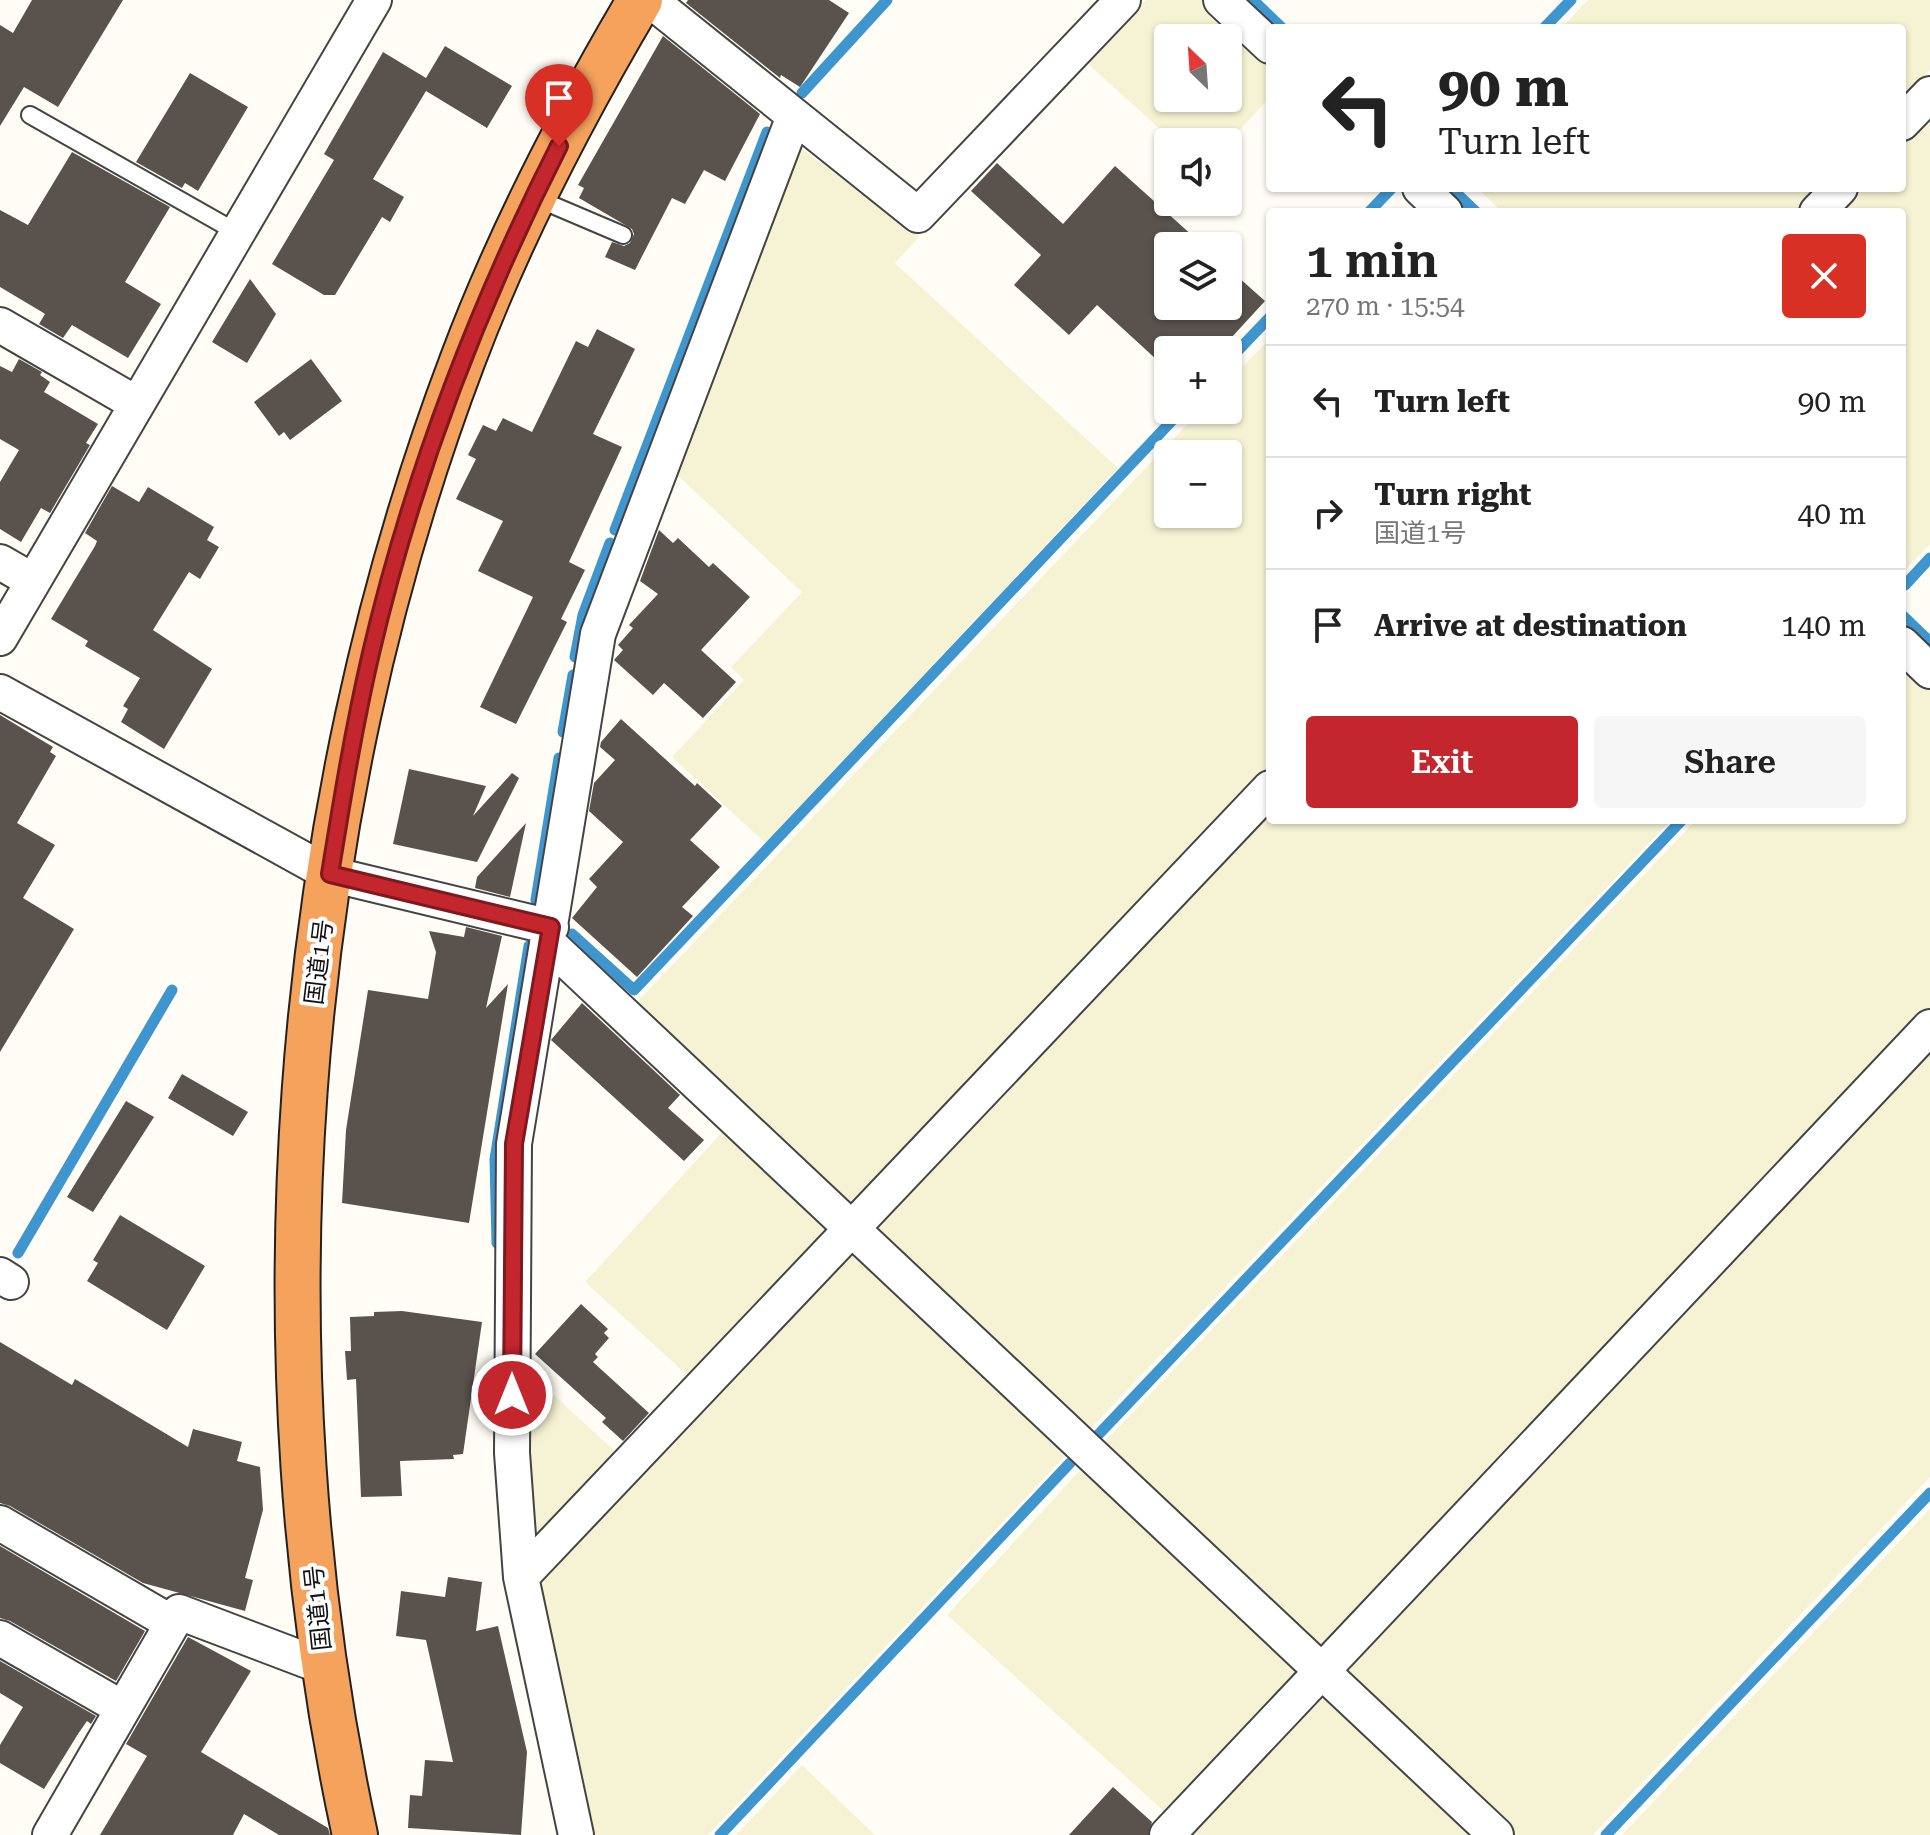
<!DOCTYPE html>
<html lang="en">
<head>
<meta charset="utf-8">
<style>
  :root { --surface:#fff; --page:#f6f6f6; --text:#222; --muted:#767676; --line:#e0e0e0; --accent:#c4262e }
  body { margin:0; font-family:"Roboto Serif","Noto Sans JP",serif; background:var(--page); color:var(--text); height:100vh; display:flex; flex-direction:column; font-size:30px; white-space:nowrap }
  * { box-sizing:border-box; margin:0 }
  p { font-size:26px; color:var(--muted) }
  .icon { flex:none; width:44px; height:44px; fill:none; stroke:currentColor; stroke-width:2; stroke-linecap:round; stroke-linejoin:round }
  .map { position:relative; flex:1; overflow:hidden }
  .sheet { position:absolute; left:1266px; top:208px; width:640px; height:616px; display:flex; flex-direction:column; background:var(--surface); border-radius:8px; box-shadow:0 2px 6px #0004 }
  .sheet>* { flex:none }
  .top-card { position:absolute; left:1266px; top:24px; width:640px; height:168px; border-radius:8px; box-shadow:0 2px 6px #0004; background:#fff; color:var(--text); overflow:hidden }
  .needle { width:52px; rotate:335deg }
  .buttons { position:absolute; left:1154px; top:24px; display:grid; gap:16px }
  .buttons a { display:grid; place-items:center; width:88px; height:88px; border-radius:8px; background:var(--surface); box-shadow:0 2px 6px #0004; font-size:40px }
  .pin { position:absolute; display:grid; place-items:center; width:68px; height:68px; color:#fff; margin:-82px -34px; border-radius:50% 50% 50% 0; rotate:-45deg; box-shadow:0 0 8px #0007 }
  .pin .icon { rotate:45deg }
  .me { position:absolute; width:88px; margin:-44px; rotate:0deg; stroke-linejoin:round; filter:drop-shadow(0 0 6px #0008) }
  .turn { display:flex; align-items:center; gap:28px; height:168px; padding:0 40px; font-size:36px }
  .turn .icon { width:104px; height:104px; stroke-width:2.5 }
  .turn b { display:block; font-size:56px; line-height:68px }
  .round { display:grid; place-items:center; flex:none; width:84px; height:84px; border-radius:8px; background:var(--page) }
  .summary { display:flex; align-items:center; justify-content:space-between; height:136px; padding:0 40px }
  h1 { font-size:48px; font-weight:600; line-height:60px }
  .button { display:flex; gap:16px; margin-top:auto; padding:16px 40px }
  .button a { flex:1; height:92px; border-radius:8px; background:var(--accent); color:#fff; font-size:32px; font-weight:600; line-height:92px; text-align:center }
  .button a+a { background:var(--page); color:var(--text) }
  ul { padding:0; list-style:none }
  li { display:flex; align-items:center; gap:24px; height:112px; padding:0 40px; border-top:2px solid var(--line) }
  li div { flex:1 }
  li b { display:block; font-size:30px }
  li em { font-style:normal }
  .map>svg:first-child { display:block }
  .farmland { fill:#f6f3d4; fill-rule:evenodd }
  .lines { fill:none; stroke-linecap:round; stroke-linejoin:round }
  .stream { stroke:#3f96cf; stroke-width:11 }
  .building { fill:#5a524d }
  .lane-casing { stroke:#444; stroke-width:20 }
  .street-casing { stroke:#444; stroke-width:38 }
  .highway-casing { stroke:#222; stroke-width:48 }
  .lane { stroke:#fff; stroke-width:16 }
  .street { stroke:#fff; stroke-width:34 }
  .highway { stroke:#f5a25d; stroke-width:44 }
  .route-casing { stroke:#7f191e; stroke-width:20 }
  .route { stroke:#c4262e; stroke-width:14 }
  .labels { text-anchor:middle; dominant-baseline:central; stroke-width:8; stroke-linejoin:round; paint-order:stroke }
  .street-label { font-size:24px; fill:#111; stroke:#fff }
</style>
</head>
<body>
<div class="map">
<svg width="1930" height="1835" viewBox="0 0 1930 1835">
  <rect width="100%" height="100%" fill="#fffdf5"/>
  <path class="farmland" d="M1146,0H1205L1270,59V97L1228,143L1174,142L1088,64ZM1168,38H1228V98H1168Z
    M1588,0H1930V70L1902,100V28H1561Z
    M1930,104V544L1902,573V212H1828L1851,188H1902V134Z
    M794,143L920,236L895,263L1118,468L765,843L672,757L744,680L731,667L802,592L673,471Z
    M1477,188H1819L1797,212H1502Z
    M1270,338V770L853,1208L636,1003L1201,410H1228V382ZM1168,454H1228V514H1168Z
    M1902,659L1930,686V1010L1319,1652L1101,1446L1696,820H1902Z
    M1270,805V820H1671L1087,1432L870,1226Z
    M1930,1041V1477L1593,1835H1516L1336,1670Z
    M725,1129L837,1230L697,1384L585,1282Z
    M851,1244L1069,1452L708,1835H594L539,1591L542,1573Z
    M529,1372L618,1454L541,1536L532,1531L525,1382Z
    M1082,1468L1303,1669L1169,1816L947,1615Z
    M1930,1509V1835H1622Z
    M1320,1688L1473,1835H1180Z
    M802,1765L875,1835H736Z"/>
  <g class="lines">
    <path class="stream" d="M1253,0L1282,28
      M1544,28L1571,0
      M802,93L887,0
      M1451,188L1476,212
      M1369,212L1392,188
      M1228,361L1270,317
      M615,530L767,132
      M1905,585L1930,558
      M1902,615L1930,642
      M575,657L583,615L610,543
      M563,732L573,675
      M536,900L559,758
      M572,934L634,990L1182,410
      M497,1243L495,1159L529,946
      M18,1253L172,990
      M1097,1436L1682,820
      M720,1835L1070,1463
      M1606,1835L1930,1493"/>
  </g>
  <path class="building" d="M32,0H123L58,107L24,87L0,126V25L13,33Z
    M688,0H829L849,13L800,87L781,75L780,78L686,3Z
    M663,36L760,114L725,181L704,170L685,204L672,198L635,270L605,257L612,242L624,246L630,243L634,234L632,229L579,198L584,188L578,185Z
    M445,46L512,86L487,128L426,91L373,179L404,197L390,222L382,217L335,295H324L272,264L334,160L324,154L383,52L426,78Z
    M190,73L248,107L198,191L185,183L182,188L136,162Z
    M72,152L170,207L125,282L161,304L128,358L72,325L63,338L39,324L45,314L42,312L0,287V210L28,225Z
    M997,163L1063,224L1115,166L1204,246H1168V306H1228V268L1265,301L1220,350H1168V370L1097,305L1069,335L1014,285L1041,255L971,191Z
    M250,279L276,314L247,363L212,342Z
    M597,329L635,349L593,434L622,447L569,562L585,570L561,619L567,622L516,724L480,707L533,597L478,571L503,521L456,499L476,459L468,455L483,425L496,431L503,418L532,432L576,341L588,347Z
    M19,359L42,372L40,375L50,382L44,392L98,424L86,443L90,445L50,513L41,508L21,542L0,529V482L19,450L0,439V366L12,372Z
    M311,359L342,401L290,440L284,432L279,436L254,402Z
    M112,486L139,502L148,487L214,527L207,540L219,547L200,579L189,572L153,630L212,669L164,749L121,722L128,709L123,706L140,678L85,646L88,641L51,619L95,546L97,541L85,533Z
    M659,530L673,543L678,538L709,567L713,563L750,597L701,650L736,682L703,718L664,683L653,695L614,660L623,650L618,645L633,628L629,625L658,594L640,581Z
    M0,715L53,747L50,752L56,756L17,823L55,845L23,898L74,929L0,1052Z
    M621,719L695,786L697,783L722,806L690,840L720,867L682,907L693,916L637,977L572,918L597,887L589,879L623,842L589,811L594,783L615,760L600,747L601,742Z
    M409,769L486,786L473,816L512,773L519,778L477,862L393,844Z
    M526,823L510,897L475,888L477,877Z
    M466,927L502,936L486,1008L508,984L469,1223L342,1203L346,1130L368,990L428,999L436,952L429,931L464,937Z
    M582,1003L680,1095L668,1108L704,1140L684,1161L551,1040Z
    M182,1074L248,1112L233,1136L168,1098Z
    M126,1101L154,1117L93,1212L67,1197Z
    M120,1215L205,1266L167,1330L87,1281L98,1263L93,1260Z
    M581,1304L608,1329L604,1333L609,1338L595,1354L598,1357L593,1362L649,1413L623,1441L602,1422L606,1418L535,1354Z
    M402,1311L482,1322L463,1454L453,1455L454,1459L400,1461L402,1496L361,1497L356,1379L347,1380L345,1351H351L350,1317L374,1316V1312Z
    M0,1342L72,1385L75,1379L188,1447L193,1429L242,1442L237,1461L260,1467L263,1510L245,1578L253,1580L245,1611L143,1583L10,1506L0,1503Z
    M0,1546L145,1631L116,1681L10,1621L0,1618Z
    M448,1577L482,1582L476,1631L498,1626L527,1752L521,1835L408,1828L410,1795L422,1796L425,1760L453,1762L426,1640L396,1636L401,1591L445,1597Z
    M188,1637L251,1671L201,1752L328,1828L330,1835H279L244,1814L233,1835H100L147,1756L126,1744Z
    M0,1661L96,1716L91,1724L87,1721L78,1734L44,1789L0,1763V1745L23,1707L0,1693Z
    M1113,1787L1152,1822L1148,1835H1069Z"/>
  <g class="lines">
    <defs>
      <path id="lane" d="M30,115L238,233
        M536,198L623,235"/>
      <path id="street" d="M650,0L918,215L1123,0
        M1221,0L1270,46
        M1902,123L1930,94
        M1420,188L1445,212
        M1817,212L1840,188
        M0,325L137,404
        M0,562L33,581
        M0,638L374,0
        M1902,644L1930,671
        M0,692L330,874L551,927
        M548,943L1496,1835
        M0,1275L11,1282
        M0,1523L172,1623
        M521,1577L1270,788
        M0,1638L122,1708
        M50,1835L179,1612L324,1667
        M576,1835L521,1577L512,1453L514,1144L598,634L794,116
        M1167,1835L1930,1027"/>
      <path id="highway" d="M355,1835C251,1357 289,817 463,359C510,234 572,115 640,0"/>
    </defs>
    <use href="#lane" class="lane-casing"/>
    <use href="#street" class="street-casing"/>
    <use href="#highway" class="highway-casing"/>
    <use href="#lane" class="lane"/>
    <use href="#street" class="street"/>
    <use href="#highway" class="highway"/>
  </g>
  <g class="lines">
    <defs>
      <path id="route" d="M512,1395L514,1144L551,927L330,874C342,800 354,726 371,653C412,478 478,306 559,146"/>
    </defs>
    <use href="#route" class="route-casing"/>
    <use href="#route" class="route"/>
  </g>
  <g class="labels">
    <g class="street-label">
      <text transform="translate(319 962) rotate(-83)">国道1号</text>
      <text transform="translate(318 1608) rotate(-96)">国道1号</text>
    </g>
  </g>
</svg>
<div class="buttons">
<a><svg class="needle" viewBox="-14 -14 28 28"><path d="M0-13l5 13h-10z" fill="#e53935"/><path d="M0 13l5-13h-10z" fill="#767676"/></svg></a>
<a><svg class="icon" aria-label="sound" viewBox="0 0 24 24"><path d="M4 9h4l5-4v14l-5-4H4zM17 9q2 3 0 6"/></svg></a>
<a><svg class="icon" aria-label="layers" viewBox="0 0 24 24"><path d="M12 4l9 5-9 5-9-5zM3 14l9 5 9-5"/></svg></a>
<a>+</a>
<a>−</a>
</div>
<div class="pin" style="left:559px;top:146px;background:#d93025"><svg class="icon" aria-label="arrive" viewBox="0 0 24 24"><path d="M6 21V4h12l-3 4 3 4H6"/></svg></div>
<svg class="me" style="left:512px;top:1395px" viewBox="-20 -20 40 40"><circle r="17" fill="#c4262e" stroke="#fff" stroke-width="3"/><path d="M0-11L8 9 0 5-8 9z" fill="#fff"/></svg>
<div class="top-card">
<div class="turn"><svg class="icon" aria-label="left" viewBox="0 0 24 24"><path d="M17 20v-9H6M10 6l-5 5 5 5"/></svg><div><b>90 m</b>Turn left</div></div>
</div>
<section class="sheet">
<div class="summary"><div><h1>1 min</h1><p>270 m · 15:54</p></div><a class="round" style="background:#d93025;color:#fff"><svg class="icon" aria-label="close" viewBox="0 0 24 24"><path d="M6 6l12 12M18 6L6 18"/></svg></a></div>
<ul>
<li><svg class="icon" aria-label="left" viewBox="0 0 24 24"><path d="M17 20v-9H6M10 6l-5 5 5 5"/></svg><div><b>Turn left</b></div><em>90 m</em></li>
<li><svg class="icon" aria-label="right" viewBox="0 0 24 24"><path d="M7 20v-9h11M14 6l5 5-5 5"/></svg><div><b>Turn right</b><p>国道1号</p></div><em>40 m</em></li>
<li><svg class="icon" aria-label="arrive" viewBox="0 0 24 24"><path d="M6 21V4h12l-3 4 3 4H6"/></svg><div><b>Arrive at destination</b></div><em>140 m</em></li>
</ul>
<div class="button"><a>Exit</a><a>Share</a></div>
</section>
</div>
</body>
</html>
